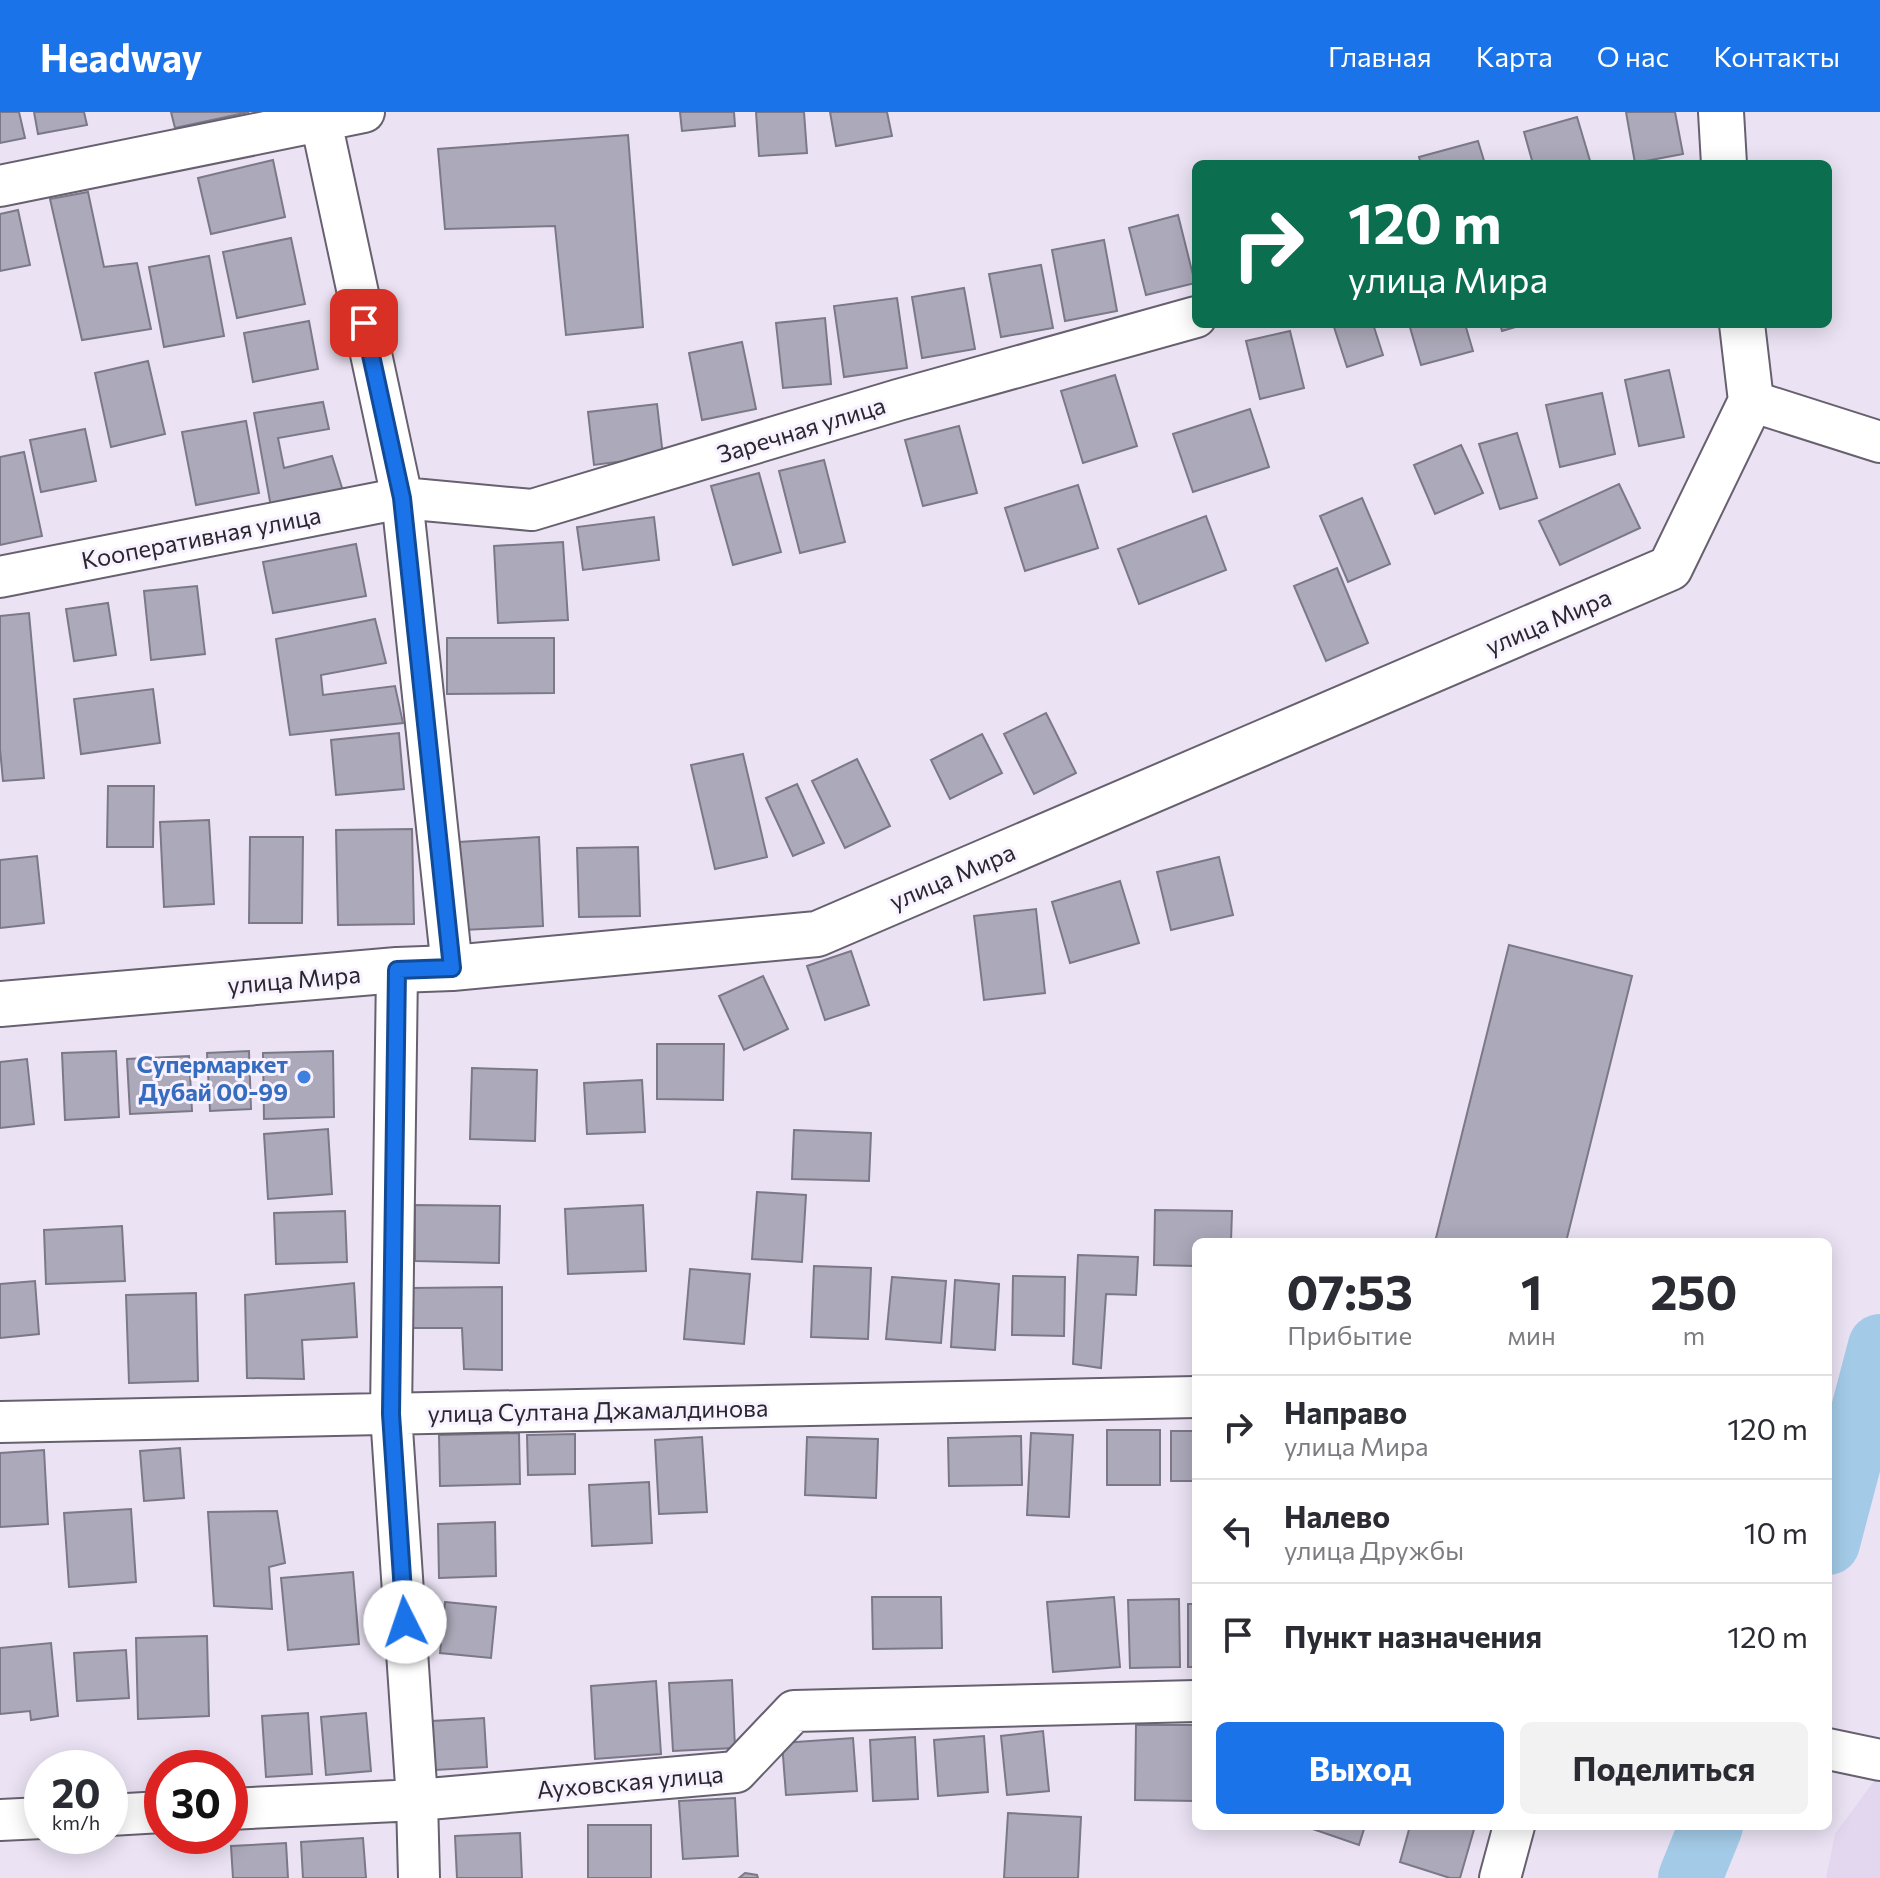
<!DOCTYPE html>
<html lang="ru">
<head>
<meta charset="utf-8">
<style>
  :root { --surface:#fff; --page:#f2f2f3; --text:#2b2b33; --muted:#7c7c81; --line:#e1e1e2; --accent:#1a73e8 }
  body { margin:0; font-family:Commissioner,sans-serif; background:var(--page); color:var(--text); height:100vh; display:flex; flex-direction:column; font-size:30px; white-space:nowrap }
  * { box-sizing:border-box; margin:0 }
  p { font-size:26px; color:var(--muted) }
  .icon { flex:none; width:44px; height:44px; fill:none; stroke:currentColor; stroke-width:2; stroke-linecap:round; stroke-linejoin:round }
  .map { position:relative; flex:1; overflow:hidden }
  .sheet { position:absolute; left:1192px; top:1126px; width:640px; height:592px; display:flex; flex-direction:column; background:var(--surface); border-radius:12px; box-shadow:0 4px 20px #0003 }
  .sheet>* { flex:none }
  .top-card { position:absolute; left:1192px; top:48px; width:640px; height:168px; border-radius:12px; box-shadow:0 4px 20px #0003; background:#0b6e4f; color:#fff; overflow:hidden }
  .speed { position:absolute; left:24px; top:1638px; display:flex; gap:16px; font-size:40px; font-weight:700; text-align:center }
  .speed>* { display:grid; place-content:center; width:104px; height:104px; border-radius:50%; background:var(--surface); box-shadow:0 4px 20px #0003; line-height:1 }
  .speed small { font-size:20px; font-weight:400 }
  .speed .limit { border:12px solid #d22; background:#fff; color:#111 }
  .pin { position:absolute; display:grid; place-items:center; width:68px; height:68px; color:#fff; margin:-34px; border-radius:16px; box-shadow:0 4px 12px #0006 }
  .me { position:absolute; width:88px; margin:-44px; rotate:356deg; stroke-linejoin:round; filter:drop-shadow(0 0 6px #0008) }
  .turn { display:flex; align-items:center; gap:28px; height:168px; padding:0 24px; font-size:36px }
  .turn .icon { width:104px; height:104px; stroke-width:2.5 }
  .turn b { display:block; font-size:56px; line-height:68px }
  .eta { display:flex; justify-content:space-evenly; align-items:center; height:136px; text-align:center }
  .eta b { font-size:48px; font-weight:700; line-height:56px }
  .action { display:flex; gap:16px; margin-top:auto; padding:16px 24px }
  .action a { flex:1; height:92px; border-radius:12px; background:var(--accent); color:#fff; font-size:32px; font-weight:700; line-height:92px; text-align:center }
  .action a+a { background:var(--page); color:var(--text) }
  ul { padding:0; list-style:none }
  li { display:flex; align-items:center; gap:24px; height:104px; padding:0 24px; border-top:2px solid var(--line) }
  li div { flex:1 }
  li b { display:block; font-size:30px }
  li em { font-style:normal }
  header { display:flex; align-items:center; gap:48px; box-sizing:border-box; height:112px; padding:0 40px; background:var(--accent); color:#fff }
  header strong { font-size:38px }
  nav { display:flex; gap:44px; margin-inline-start:auto; font-size:28px }
  .map>svg:first-child { display:block }
  .built { fill:#e2d7ef }
  .lines { fill:none; stroke-linecap:round; stroke-linejoin:round }
  .river { stroke:#a3cbe8; stroke-width:64 }
  .building { fill:#aca9ba; stroke:#7b7888; stroke-width:2 }
  .street-casing { stroke:#67606f; stroke-width:44 }
  .secondary-casing { stroke:#67606f; stroke-width:48 }
  .street { stroke:#fff; stroke-width:40 }
  .secondary { stroke:#fff; stroke-width:44 }
  .route-casing { stroke:#114b97; stroke-width:20 }
  .route { stroke:#1a73e8; stroke-width:14 }
  .shop-dot { fill:#3f7fe0; stroke:#f8f1ff; stroke-width:3 }
  .labels { text-anchor:middle; dominant-baseline:central; stroke-width:6; stroke-linejoin:round; paint-order:stroke }
  .street-label { font-size:24px; fill:#2a272e; stroke:#f8f1ff }
  .shop-label { font-size:24px; font-weight:bold; fill:#366cbe; stroke:#f8f1ff; text-anchor:end }
</style>
</head>
<body>
<header>
<strong>Headway</strong>
<nav><a>Главная</a><a>Карта</a><a>О нас</a><a>Контакты</a></nav>
</header>
<div class="map">
<svg width="1880" height="1766" viewBox="0 0 1880 1766">
  <rect width="100%" height="100%" fill="#ebe3f4"/>
  <path class="built" d="M1880,1661V1766H1826L1835,1722Z"/>
  <g class="lines">
    <path class="river" d="M1828,1431L1880,1234
      M1690,1766L1711,1714"/>
  </g>
  <path class="building" d="M0,0H19L25,26L0,31Z
    M34,0H84L87,13L38,22Z
    M171,0H249L175,16Z
    M680,0H734L735,14L682,19Z
    M756,0H804L807,41L759,44Z
    M830,0H887L892,24L836,34Z
    M1626,0H1675L1683,42L1635,51Z
    M1577,5L1591,52H1533L1524,20Z
    M628,23L643,215L566,223L555,114L445,117L438,37Z
    M1478,29L1485,52H1421L1419,45Z
    M273,48L285,105L211,122L198,66Z
    M88,80L104,155L137,151L151,217L82,228L50,87Z
    M18,98L30,153L0,159V102Z
    M1178,103L1195,171L1146,183L1129,116Z
    M291,126L305,192L237,206L223,140Z
    M1104,128L1117,199L1065,209L1052,138Z
    M209,144L224,224L164,235L149,155Z
    M1041,153L1053,216L1001,225L989,162Z
    M964,176L975,237L922,246L912,185Z
    M897,186L907,256L844,265L834,194Z
    M825,206L831,272L783,276L776,211Z
    M309,209L318,257L253,270L244,221Z
    M1333,212H1373L1383,243L1347,255Z
    M1409,212H1465L1473,239L1421,253Z
    M1500,212H1526L1502,219Z
    M1290,219L1304,276L1260,287L1246,229Z
    M742,230L756,297L702,308L689,241Z
    M148,249L165,322L111,335L95,261Z
    M1669,258L1684,325L1639,334L1625,268Z
    M1115,263L1137,334L1083,351L1061,279Z
    M1602,281L1615,342L1560,355L1546,293Z
    M323,290L329,317L278,326L284,356L332,344L343,379L271,395L254,301Z
    M657,292L663,344L594,353L588,300Z
    M1250,297L1269,355L1193,380L1173,322Z
    M246,309L259,381L196,393L182,320Z
    M959,314L977,381L923,394L905,328Z
    M85,317L96,369L41,380L30,328Z
    M1517,321L1537,386L1500,397L1479,332Z
    M1461,333L1483,381L1435,402L1414,353Z
    M24,340L42,424L0,433V345Z
    M824,348L845,430L800,441L779,359Z
    M759,361L781,440L733,453L711,374Z
    M1619,372L1640,416L1560,453L1539,409Z
    M1078,373L1098,436L1025,459L1005,396Z
    M1362,386L1390,452L1348,470L1320,404Z
    M1206,404L1226,458L1139,492L1118,437Z
    M654,405L659,448L583,458L577,415Z
    M563,430L568,508L498,511L494,434Z
    M356,432L366,484L273,501L263,450Z
    M1337,456L1368,531L1326,549L1294,474Z
    M197,474L205,542L151,548L144,479Z
    M108,491L116,543L74,549L66,497Z
    M29,501L44,666L3,669L0,637V504Z
    M375,507L386,551L321,563L323,583L395,574L403,611L290,623L276,527Z
    M447,526H554V581L447,582Z
    M153,577L160,631L81,642L74,587Z
    M1046,601L1076,661L1034,682L1004,622Z
    M399,621L404,677L336,683L331,628Z
    M982,622L1002,661L950,687L931,648Z
    M743,642L767,745L715,757L691,653Z
    M857,647L890,714L845,736L812,669Z
    M797,672L824,731L793,744L766,686Z
    M108,674H154L153,735H107Z
    M209,708L214,792L164,795L160,710Z
    M412,717L414,812L338,813L336,718Z
    M250,725H303L302,811H249Z
    M539,725L543,814L463,818L459,730Z
    M638,735L640,804L579,805L577,736Z
    M37,744L44,811L0,816V748Z
    M1219,745L1233,803L1171,818L1157,760Z
    M1120,769L1139,831L1070,851L1052,790Z
    M1036,797L1045,881L984,888L974,804Z
    M1509,833L1632,864L1566,1130H1435Z
    M851,839L869,893L825,908L807,854Z
    M763,864L788,917L744,938L719,884Z
    M657,932H724L723,988L657,987Z
    M116,939L119,1005L65,1008L62,941Z
    M249,939L251,997L210,999L207,941Z
    M333,939L334,1005L264,1007L263,941Z
    M189,944L192,999L130,1002L127,947Z
    M27,947L34,1012L0,1016V950Z
    M472,956L537,958L535,1029L470,1027Z
    M642,968L645,1020L587,1022L584,971Z
    M328,1017L332,1082L268,1087L264,1022Z
    M794,1018L871,1021L869,1069L792,1067Z
    M757,1080L806,1083L802,1150L752,1147Z
    M415,1093L500,1094L499,1151L415,1149Z
    M643,1093L646,1159L568,1162L565,1097Z
    M1155,1098L1232,1099L1231,1130H1196V1154L1154,1153Z
    M345,1099L347,1150L276,1152L274,1101Z
    M122,1114L125,1169L46,1172L44,1118Z
    M1078,1143L1138,1145L1136,1183L1106,1182L1101,1256L1073,1252Z
    M814,1154L871,1156L868,1227L811,1225Z
    M690,1157L750,1162L744,1232L684,1227Z
    M1013,1164L1065,1165L1064,1224L1012,1223Z
    M892,1165L946,1169L941,1231L886,1227Z
    M955,1168L999,1172L995,1238L951,1235Z
    M35,1169L39,1222L0,1226V1172Z
    M354,1171L357,1225L302,1228L304,1267L247,1266L245,1183Z
    M502,1175V1258L464,1257L462,1216H412V1176Z
    M196,1181L198,1269L129,1271L126,1183Z
    M1107,1318H1160V1373H1107Z
    M1171,1319H1196V1369H1171Z
    M519,1321L520,1372L440,1374L439,1323Z
    M1031,1321L1073,1323L1069,1405L1027,1403Z
    M575,1322V1362L528,1363L527,1323Z
    M1021,1324L1022,1373L949,1374L948,1326Z
    M702,1325L707,1400L659,1402L655,1328Z
    M807,1325L878,1327L876,1386L805,1383Z
    M180,1336L184,1386L144,1389L140,1339Z
    M44,1338L48,1412L0,1415V1341Z
    M649,1370L652,1431L592,1434L589,1373Z
    M131,1397L136,1470L69,1475L64,1401Z
    M277,1399L285,1451L269,1455L272,1497L214,1494L208,1400Z
    M495,1410L496,1464L439,1466L438,1412Z
    M353,1460L359,1532L288,1538L281,1466Z
    M872,1485H941L942,1536L873,1537Z
    M1114,1485L1120,1555L1053,1560L1047,1490Z
    M1179,1487L1180,1555L1130,1556L1128,1488Z
    M445,1490L496,1495L491,1546L440,1541Z
    M1188,1492H1196V1555H1188Z
    M207,1524L209,1604L138,1607L136,1526Z
    M51,1531L58,1604L31,1608L30,1599L0,1602V1536Z
    M126,1538L129,1586L77,1589L74,1541Z
    M732,1568L735,1636L673,1639L669,1571Z
    M656,1569L661,1642L595,1647L591,1574Z
    M308,1601L312,1662L266,1665L262,1604Z
    M366,1601L371,1659L326,1663L321,1605Z
    M484,1606L487,1655L435,1658L432,1609Z
    M1136,1613H1196V1689L1135,1688Z
    M1043,1619L1049,1679L1007,1683L1001,1624Z
    M984,1624L988,1680L938,1684L934,1628Z
    M915,1625L918,1687L873,1689L870,1628Z
    M853,1626L857,1679L786,1683L782,1631Z
    M735,1686L738,1744L683,1747L679,1689Z
    M1008,1701L1081,1705L1078,1766H1004Z
    M588,1713H651V1766H588Z
    M1304,1714H1365L1359,1733Z
    M1410,1714H1475L1460,1766H1450L1400,1750Z
    M520,1721L522,1766H457L455,1724Z
    M363,1726L366,1766H303L301,1730Z
    M286,1731L288,1766H233L231,1734Z
    M745,1761L757,1763L758,1766H739Z"/>
  <g class="lines">
    <defs>
      <path id="street" d="M319,0L402,386L452,856
        M0,74L364,0
        M1751,289L1880,330
        M0,465L402,386L532,398L898,288L1196,205
        M397,858L391,1302L417,1688L419,1766
        M0,1310L1196,1285
        M1828,1637L1880,1648
        M230,1697L417,1688L736,1660L794,1599L1196,1589
        M110,1703L162,1700
        M0,1708L42,1706
        M1500,1766L1514,1714"/>
      <path id="secondary" d="M1721,0L1724,52
        M0,892L397,858L452,856L817,822L1670,456L1751,289L1742,212"/>
    </defs>
    <use href="#street" class="street-casing"/>
    <use href="#secondary" class="secondary-casing"/>
    <use href="#street" class="street"/>
    <use href="#secondary" class="secondary"/>
  </g>
  <g class="lines">
    <defs>
      <path id="route" d="M364,211L402,386L452,856L397,858L391,1302L405,1510"/>
    </defs>
    <use href="#route" class="route-casing"/>
    <use href="#route" class="route"/>
  </g>
  <circle class="shop-dot" cx="304" cy="965" r="8"/>
  <g class="labels">
    <g class="street-label">
      <text transform="translate(801 317) rotate(-17)">Заречная улица</text>
      <text transform="translate(201 425) rotate(-11)">Кооперативная улица</text>
      <text transform="translate(1548 509) rotate(-23)">улица Мира</text>
      <text transform="translate(952 764) rotate(-23)">улица Мира</text>
      <text transform="translate(294 867) rotate(-5)">улица Мира</text>
      <text transform="translate(598 1298) rotate(-1)">улица Султана Джамалдинова</text>
      <text transform="translate(630 1669) rotate(-5)">Ауховская улица</text>
    </g>
    <g class="shop-label">
      <text x="288" y="951">Супермаркет<tspan x="288" dy="28">Дубай 00-99</tspan></text>
    </g>
  </g>
</svg>
<div class="speed"><div>20<small>km/h</small></div><div class="limit">30</div></div>
<div class="pin" style="left:364px;top:211px;background:#d93025"><svg class="icon" aria-label="arrive" viewBox="0 0 24 24"><path d="M6 21V4h12l-3 4 3 4H6"/></svg></div>
<svg class="me" style="left:405px;top:1510px" viewBox="-20 -20 40 40"><circle r="19" fill="#fff"/><path d="M0-13L10 11 0 6-10 11z" fill="#1a73e8"/></svg>
<div class="top-card">
<div class="turn"><svg class="icon" aria-label="right" viewBox="0 0 24 24"><path d="M7 20v-9h11M14 6l5 5-5 5"/></svg><div><b>120 m</b>улица Мира</div></div>
</div>
<section class="sheet">
<div class="eta">
<div><b>07:53</b><p>Прибытие</p></div>
<div><b>1</b><p>мин</p></div>
<div><b>250</b><p>m</p></div>
</div>
<ul>
<li><svg class="icon" aria-label="right" viewBox="0 0 24 24"><path d="M7 20v-9h11M14 6l5 5-5 5"/></svg><div><b>Направо</b><p>улица Мира</p></div><em>120 m</em></li>
<li><svg class="icon" aria-label="left" viewBox="0 0 24 24"><path d="M17 20v-9H6M10 6l-5 5 5 5"/></svg><div><b>Налево</b><p>улица Дружбы</p></div><em>10 m</em></li>
<li><svg class="icon" aria-label="arrive" viewBox="0 0 24 24"><path d="M6 21V4h12l-3 4 3 4H6"/></svg><div><b>Пункт назначения</b></div><em>120 m</em></li>
</ul>
<div class="action"><a>Выход</a><a>Поделиться</a></div>
</section>
</div>
</body>
</html>
